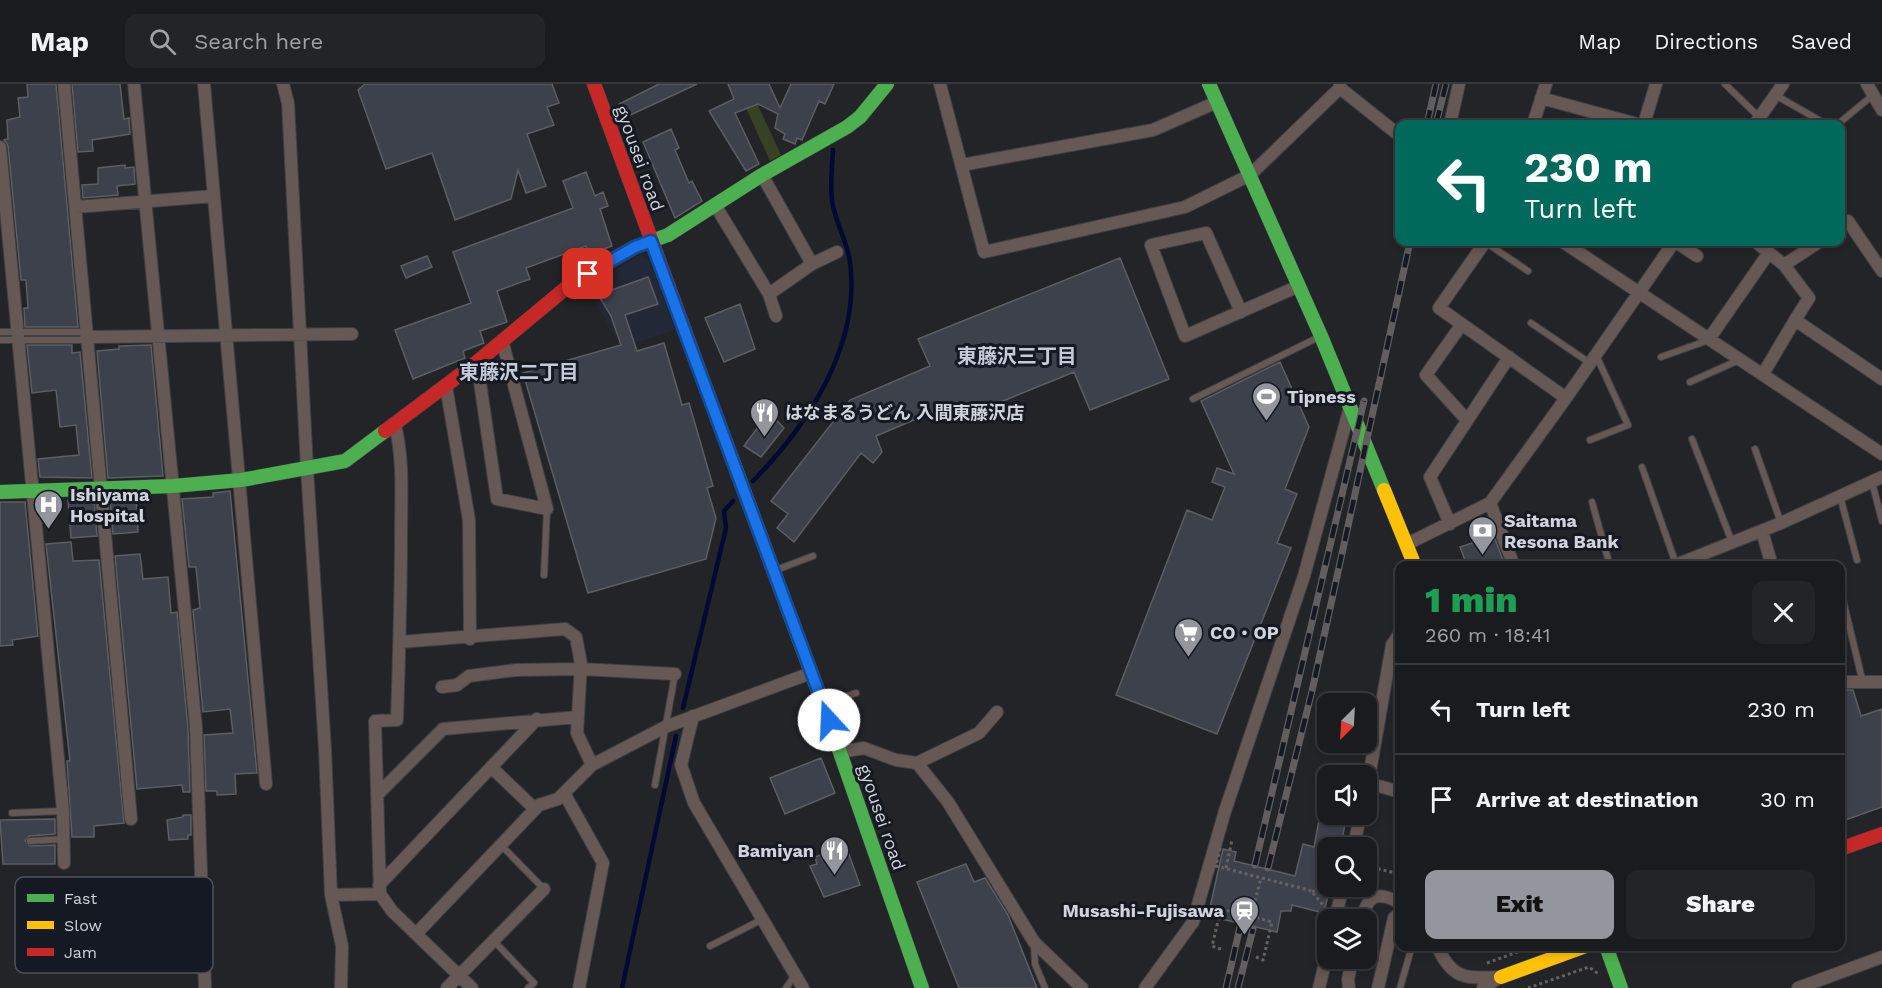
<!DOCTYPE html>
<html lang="en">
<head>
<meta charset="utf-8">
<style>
  :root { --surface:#1a1b1e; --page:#232427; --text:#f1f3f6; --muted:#9fa1a4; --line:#38393c; --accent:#93969c }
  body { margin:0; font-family:"Work Sans","Noto Sans JP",sans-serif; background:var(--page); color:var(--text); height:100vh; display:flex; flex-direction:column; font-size:22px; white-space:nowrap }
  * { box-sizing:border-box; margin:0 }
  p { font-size:20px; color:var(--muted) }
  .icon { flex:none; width:33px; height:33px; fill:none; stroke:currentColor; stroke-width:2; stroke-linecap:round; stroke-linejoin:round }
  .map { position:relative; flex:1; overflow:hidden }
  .drawer { position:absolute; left:1395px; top:477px; width:450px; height:390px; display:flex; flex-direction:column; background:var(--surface); border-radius:12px; box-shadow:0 3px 9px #0003,0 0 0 2px var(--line) }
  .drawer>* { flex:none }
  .banner { position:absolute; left:1395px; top:36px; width:450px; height:126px; border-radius:12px; box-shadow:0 3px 9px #0003,0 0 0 2px var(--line); background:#00695c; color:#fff; overflow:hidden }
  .needle { width:39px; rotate:204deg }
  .buttons { position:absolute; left:1317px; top:609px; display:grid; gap:12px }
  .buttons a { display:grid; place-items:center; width:60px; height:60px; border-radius:12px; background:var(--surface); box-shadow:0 3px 9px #0003,0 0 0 2px var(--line); font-size:30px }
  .pin { position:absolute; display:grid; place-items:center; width:51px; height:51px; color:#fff; margin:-26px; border-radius:12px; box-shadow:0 3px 9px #0006 }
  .me { position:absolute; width:66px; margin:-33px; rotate:340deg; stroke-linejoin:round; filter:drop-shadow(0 0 4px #0008) }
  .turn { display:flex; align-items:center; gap:21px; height:126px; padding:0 30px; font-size:27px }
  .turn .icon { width:78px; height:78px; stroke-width:2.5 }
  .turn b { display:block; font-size:42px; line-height:51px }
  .round { display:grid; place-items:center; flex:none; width:63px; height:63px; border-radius:12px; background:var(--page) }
  .headline { display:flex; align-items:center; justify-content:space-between; height:102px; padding:0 30px }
  h1 { font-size:36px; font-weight:800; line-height:45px; color:#1e9e55 }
  .cta { display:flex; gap:12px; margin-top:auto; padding:12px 30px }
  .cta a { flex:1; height:69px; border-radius:12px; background:var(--accent); color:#111; font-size:24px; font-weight:800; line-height:69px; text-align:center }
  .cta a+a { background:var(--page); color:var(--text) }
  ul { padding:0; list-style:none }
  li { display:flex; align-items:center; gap:18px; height:90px; padding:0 30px; border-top:2px solid var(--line) }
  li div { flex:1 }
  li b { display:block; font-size:22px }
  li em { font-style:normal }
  header { display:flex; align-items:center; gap:36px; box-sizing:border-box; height:84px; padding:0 30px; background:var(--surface); border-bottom:2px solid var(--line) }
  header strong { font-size:28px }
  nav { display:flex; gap:33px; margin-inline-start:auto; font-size:21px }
  .search { width:420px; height:54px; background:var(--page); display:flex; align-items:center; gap:15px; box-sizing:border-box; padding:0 21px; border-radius:12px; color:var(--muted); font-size:22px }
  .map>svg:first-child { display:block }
  .built { fill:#222836 }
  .green { fill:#374124 }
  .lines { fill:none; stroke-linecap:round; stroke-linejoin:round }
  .stream { stroke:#030932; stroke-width:4.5 }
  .building { fill:#3c414c; stroke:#5c5e62; stroke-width:1.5 }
  .lane-casing { stroke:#3f4044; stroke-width:8 }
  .street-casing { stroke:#3f4044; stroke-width:14 }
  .fast-casing { stroke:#3f4044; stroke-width:15 }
  .slow-casing { stroke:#3f4044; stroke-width:15 }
  .jam-casing { stroke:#3f4044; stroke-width:15 }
  .path { stroke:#69615f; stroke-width:3; stroke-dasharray:3 3; stroke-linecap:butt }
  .lane { stroke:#665854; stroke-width:6 }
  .street { stroke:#665854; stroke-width:12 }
  .fast { stroke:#4caf50; stroke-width:14 }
  .slow { stroke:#ffc107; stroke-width:14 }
  .jam { stroke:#c62828; stroke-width:14 }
  .rail-casing { stroke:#625d5e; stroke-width:7 }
  .rail { stroke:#151923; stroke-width:4.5; stroke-dasharray:14; stroke-linecap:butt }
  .path-bridge { stroke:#69615f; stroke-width:3; stroke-dasharray:3 3; stroke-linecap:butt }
  .route-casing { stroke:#114b97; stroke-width:15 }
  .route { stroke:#1a73e8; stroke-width:10 }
  .labels { text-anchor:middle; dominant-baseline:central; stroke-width:6; stroke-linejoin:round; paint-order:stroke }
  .street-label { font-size:18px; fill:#d0d3da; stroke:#151923 }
  .poi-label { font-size:18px; font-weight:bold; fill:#d0d3da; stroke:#151923; text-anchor:start }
  .neighbourhood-label { font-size:20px; font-weight:bold; fill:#c4cad7; stroke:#151923 }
  .key { fill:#151923; stroke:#4d515a; stroke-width:1.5 }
  .key-label { font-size:16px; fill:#d0d3da }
</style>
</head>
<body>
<header>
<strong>Map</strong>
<div class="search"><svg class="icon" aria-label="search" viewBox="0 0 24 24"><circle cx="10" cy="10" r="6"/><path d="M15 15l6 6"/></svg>Search here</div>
<nav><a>Map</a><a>Directions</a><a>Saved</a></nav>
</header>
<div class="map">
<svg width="1882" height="904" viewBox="0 0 1882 904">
  <rect width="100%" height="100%" fill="#222428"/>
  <path class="built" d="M640,172L649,176L675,246L621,263L587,202Z"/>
  <path class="green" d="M750,4L781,71L770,77L739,8Z"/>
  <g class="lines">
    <path class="stream" d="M33,253H78
      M753,397C808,341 861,261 850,178C847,157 835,137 832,117C830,101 832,82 833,66
      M683,624L726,444L724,427L733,417
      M622,904L676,652"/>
  </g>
  <path class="building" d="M27,0H56L78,243H25L24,224H28L26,196H21L8,62L4,56L8,55L7,36L20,33L18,14L28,13Z
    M72,0H120L124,35L129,34L130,50L92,56L93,67L78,68Z
    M365,0H552L559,19L547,23L554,41L527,50L546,102L526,109L518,86L511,115L455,136L432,69L386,85L358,6Z
    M659,0H697L624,34L619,20Z
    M728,0H769L780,24L791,0H834L825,20L819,17L802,56L797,54L795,60L783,55L785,50L775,44L778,30L758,20L735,29L759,80L746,87L709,27L734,15Z
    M671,45L679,64L675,66L689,99L692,97L702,117L675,134L643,58Z
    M125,81V84L134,83L135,100L117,102L118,111L83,114L82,101L98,100V84Z
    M586,88L595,112L603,108L608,122L600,125L612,162L589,170L586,162L526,184L530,195L497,207L507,238L480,247L484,259L463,267L465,274L413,295L395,246L471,219L453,168L573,124L563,97Z
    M427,172L432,183L406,194L401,182Z
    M1120,174L1169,295L1090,326L1074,288L954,337L947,322L876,352L882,368L873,379L861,369L794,458L777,444L788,430L771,417L850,316L930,282L918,255Z
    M648,193L658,220L625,231L637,267L664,259L682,321L689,319L713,402L707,404L716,434L706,475L588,509L523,289L621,261L611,232L598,211Z
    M740,220L755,265L724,278L705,234Z
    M27,261H72V269L80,268L92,394L40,393L38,375L79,371L76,341L60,343L56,306L32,309Z
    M151,261L163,392L108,394L97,267L119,265V262Z
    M1280,278L1309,343L1285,405L1297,410L1277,459L1291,464L1217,650L1116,611L1187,426L1212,436L1225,403L1212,398L1217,384L1234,390L1201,317Z
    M769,328L784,344L761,373L744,362Z
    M230,407L257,689L235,690L236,710L217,711V707H206L204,651L233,649L230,625L203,628L193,526L200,524L196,483H189L182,415L213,413V409Z
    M136,414L138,448L113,450L110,415Z
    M94,415L97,452L71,454L68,416Z
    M0,418H25L38,552L12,556L13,561L0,562Z
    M1494,452L1505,482H1467L1460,463Z
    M71,458L73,477L99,476L124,739L94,742V753H72L67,677H70L46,460Z
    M140,470L143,495L168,493L171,529L177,528L188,645L190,708H183L182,701L137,705L115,472Z
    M1840,606H1853L1861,632L1882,625V723L1840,738Z
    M821,674L835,709L785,730L770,694Z
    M183,731H191V751H188V755L169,756L167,736L183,733Z
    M55,735V750L29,752L25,757L30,762L55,761V780H3L0,736Z
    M1319,736L1345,740L1341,761L1328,758L1330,802L1324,829L1292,821L1291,827H1281L1277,848L1208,832L1223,765L1236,768L1234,777L1295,792L1303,760L1314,763Z
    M846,762L860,801L824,813L810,782L817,780L815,773Z
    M966,780L974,798L985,794L1008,831L1037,904H959L917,798Z"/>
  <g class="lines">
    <defs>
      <path id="lane" d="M1725,0L1759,33
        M1775,11L1826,40
        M1838,40L1873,11
        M1485,158L1528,187
        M1531,239L1590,279
        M0,248H80L88,252
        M0,256H80L88,253
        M1661,273L1709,256
        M1690,298L1739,276
        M1193,315L1319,253
        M1692,355L1732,458
        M1590,356L1628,341L1596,271
        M1755,365L1781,439
        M1642,383L1676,480
        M1872,398L1882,437
        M1840,412L1857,476
        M1592,418L1610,482
        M776,486L813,472
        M544,491L547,425
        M1842,512L1863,599
        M826,619L856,609
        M655,701L675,590
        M12,729L63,727
        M30,757L65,755
        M501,761L544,805
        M494,857L534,899L528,904
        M1034,859L1035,880L1045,904
        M710,862L763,835
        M786,904L795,891
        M1400,904L1412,862"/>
      <path id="street" d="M64,0L131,735
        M134,0L196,644L205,904
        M204,0L266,700
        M283,0L288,19L307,384L325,665L331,811L342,862L341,904
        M940,0L984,168L1185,123L1250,91L1340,4
        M1340,0V4L1400,52
        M1867,0L1882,26
        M1541,14L1637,40
        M1450,40L1459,0
        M1533,40L1546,0
        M1644,40L1656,0
        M1755,40L1783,0
        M0,63L63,727L64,779
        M962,81L1153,46L1217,18
        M762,91L812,180
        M715,121L769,210L776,232
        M76,123L214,112
        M1840,143L1848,137L1882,187
        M1485,158L1439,224L1566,314
        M1563,158L1882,370
        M1676,158L1697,172
        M1756,158L1784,181L1809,214L1795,236L1882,295
        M1784,181L1819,158
        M769,210L812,180L837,168
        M1241,228L1206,149L1151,161L1185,252L1299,202
        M1462,240L1426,291L1466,335
        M89,253L352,250
        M1709,255L1768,170
        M477,278L497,415L547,425L502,256
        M1763,290L1795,236
        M446,302L469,436L470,555
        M1490,419L1514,482
        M1450,440L1430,393L1509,273
        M1762,447L1772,482
        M1407,460L1490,419L1566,314L1674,158
        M1673,482L1781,439L1882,393
        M1400,549L1392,561L1368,699L1400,708
        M400,558L565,545L576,553L581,580L577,649L592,681
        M1840,598H1882
        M442,603L457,601L469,592L516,586L581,585L675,590
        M693,632L681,681L694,719L803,904
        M840,668L864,664L896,676L917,679L979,649L997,628
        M917,679L948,718L1034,858L1082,904
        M491,683L535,725
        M564,709L603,779L579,904
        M378,710L443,645L578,633
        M1353,764L1361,730
        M379,801L537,635
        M380,810L375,637L397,636C399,574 401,513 401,451C401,416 404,376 395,341
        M331,811L380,810L392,827L472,904
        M1335,836L1343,802
        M1362,836C1367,811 1377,806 1400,819
        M416,850L539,721L558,715L592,681L665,643L811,589
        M1437,862C1453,897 1466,894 1501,893
        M447,904L544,805
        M1145,904L1193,838L1225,727L1304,492L1350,323
        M1319,904L1328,867
        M1349,904L1348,895L1353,874
        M1378,904L1394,834L1400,829
        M1483,904L1500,893
        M1798,904L1882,873"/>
      <path id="fast" d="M1209,0L1321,252L1384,406
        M597,184L635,163L668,151L762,91L847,43L860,33L887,0
        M0,408L173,402L241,396L345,377L385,347
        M827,631L922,904
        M1606,862L1621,904"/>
      <path id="slow" d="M731,372L827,631
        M1384,406L1415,482
        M1501,893L1586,862"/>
      <path id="jam" d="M594,0L731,372
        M385,347L477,278L572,199L597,184
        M1840,765L1882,750"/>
    </defs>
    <use href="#lane" class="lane-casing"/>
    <use href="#street" class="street-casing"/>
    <use href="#fast" class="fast-casing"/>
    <use href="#slow" class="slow-casing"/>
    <use href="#jam" class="jam-casing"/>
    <path class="path" d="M1366,782L1400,790
      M1226,784L1232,756
      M1312,807L1328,810
      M1313,809L1324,822
      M1368,866L1373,844
      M1487,879L1534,862
      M1528,904L1589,883L1600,891"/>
    <use href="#lane" class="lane"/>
    <use href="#street" class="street"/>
    <use href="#fast" class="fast"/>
    <use href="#slow" class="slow"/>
    <use href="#jam" class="jam"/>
    <defs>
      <path id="rail" d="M1427,40L1436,0
        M1436,40L1446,0
        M1255,781L1364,317
        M1268,784L1312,607L1410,158
        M1226,904L1240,843
        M1238,904L1253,845"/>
    </defs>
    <use href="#rail" class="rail-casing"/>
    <use href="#rail" class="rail"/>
    <path class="path-bridge" d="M1220,764L1216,782L1312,807
      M1330,829L1360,836
      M1221,865L1212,862L1221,825L1251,832
      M1256,873L1263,876L1272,838L1251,832L1261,794"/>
  </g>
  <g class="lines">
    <defs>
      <path id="route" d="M588,190L635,163L651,157L829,636"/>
    </defs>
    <use href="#route" class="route-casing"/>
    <use href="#route" class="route"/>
  </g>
  <defs>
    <symbol id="stadium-pin" viewBox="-11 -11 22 30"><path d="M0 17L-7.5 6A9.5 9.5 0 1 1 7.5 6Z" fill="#93969c" stroke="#151923"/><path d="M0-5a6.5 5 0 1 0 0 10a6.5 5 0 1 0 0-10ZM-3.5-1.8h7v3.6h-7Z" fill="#fff"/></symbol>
    <symbol id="restaurant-pin" viewBox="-11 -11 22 30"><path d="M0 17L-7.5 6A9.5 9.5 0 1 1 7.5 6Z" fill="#93969c" stroke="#151923"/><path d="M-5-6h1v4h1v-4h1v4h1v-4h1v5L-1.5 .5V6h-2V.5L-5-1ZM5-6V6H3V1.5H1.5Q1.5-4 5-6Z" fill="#fff"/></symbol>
    <symbol id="hospital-pin" viewBox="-11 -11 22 30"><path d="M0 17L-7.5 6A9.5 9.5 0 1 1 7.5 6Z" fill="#93969c" stroke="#151923"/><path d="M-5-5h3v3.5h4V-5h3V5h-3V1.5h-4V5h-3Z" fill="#fff"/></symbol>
    <symbol id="bank-pin" viewBox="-11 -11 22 30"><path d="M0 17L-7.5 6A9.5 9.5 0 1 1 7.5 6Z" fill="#93969c" stroke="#151923"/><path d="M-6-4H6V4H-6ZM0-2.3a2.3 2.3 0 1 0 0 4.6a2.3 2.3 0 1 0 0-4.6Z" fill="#fff"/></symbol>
    <symbol id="supermarket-pin" viewBox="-11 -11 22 30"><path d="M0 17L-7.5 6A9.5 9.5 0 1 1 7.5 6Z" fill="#93969c" stroke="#151923"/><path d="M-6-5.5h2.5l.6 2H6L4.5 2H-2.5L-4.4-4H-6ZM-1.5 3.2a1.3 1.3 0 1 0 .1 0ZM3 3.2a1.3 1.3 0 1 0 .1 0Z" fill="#fff"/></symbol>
    <symbol id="station-pin" viewBox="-11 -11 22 30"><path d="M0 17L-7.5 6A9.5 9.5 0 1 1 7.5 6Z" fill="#93969c" stroke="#151923"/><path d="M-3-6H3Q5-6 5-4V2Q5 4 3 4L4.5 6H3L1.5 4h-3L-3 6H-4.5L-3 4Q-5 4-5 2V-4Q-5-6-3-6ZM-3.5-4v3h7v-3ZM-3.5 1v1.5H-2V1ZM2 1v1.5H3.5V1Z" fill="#fff"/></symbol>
  </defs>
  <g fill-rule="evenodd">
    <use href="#stadium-pin" x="1250" y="296" width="33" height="45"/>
    <use href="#restaurant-pin" x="748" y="312" width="33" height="45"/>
    <use href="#hospital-pin" x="32" y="404" width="33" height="45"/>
    <use href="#bank-pin" x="1466" y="430" width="33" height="45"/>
    <use href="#supermarket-pin" x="1172" y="532" width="33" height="45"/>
    <use href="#restaurant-pin" x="818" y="750" width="33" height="45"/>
    <use href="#station-pin" x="1228" y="810" width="33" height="45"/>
  </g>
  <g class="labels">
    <g class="street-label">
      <text transform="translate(640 74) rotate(70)">gyousei road</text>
      <text transform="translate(882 733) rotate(71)">gyousei road</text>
    </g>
    <g class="poi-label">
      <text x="1287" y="312">Tipness</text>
      <text x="785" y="328">はなまるうどん 入間東藤沢店</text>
      <text x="70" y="410">Ishiyama<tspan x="70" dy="21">Hospital</tspan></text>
      <text x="1504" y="436">Saitama<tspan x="1504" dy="21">Resona Bank</tspan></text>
      <text x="1210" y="548">CO・OP</text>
      <text x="814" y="766" text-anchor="end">Bamiyan</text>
      <text x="1224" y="826" text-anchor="end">Musashi-Fujisawa</text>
    </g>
    <g class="neighbourhood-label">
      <text x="1017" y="272">東藤沢三丁目</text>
      <text x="519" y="288">東藤沢二丁目</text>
    </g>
  </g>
  <rect x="15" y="793" width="198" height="96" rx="9" class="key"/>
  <rect x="27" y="810" width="27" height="8" fill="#4caf50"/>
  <rect x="27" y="837" width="27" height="8" fill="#ffc107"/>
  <rect x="27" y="864" width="27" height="8" fill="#c62828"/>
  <g class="key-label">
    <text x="64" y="820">Fast</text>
    <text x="64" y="847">Slow</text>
    <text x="64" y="874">Jam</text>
  </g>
</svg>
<div class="buttons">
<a><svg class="needle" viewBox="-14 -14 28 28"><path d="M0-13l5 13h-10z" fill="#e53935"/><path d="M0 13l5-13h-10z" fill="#9fa1a4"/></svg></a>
<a><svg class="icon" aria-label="sound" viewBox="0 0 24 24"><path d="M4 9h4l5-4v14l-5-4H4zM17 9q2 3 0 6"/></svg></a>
<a><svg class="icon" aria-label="search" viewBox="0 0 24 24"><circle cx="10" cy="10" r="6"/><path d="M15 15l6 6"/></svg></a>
<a><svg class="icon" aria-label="layers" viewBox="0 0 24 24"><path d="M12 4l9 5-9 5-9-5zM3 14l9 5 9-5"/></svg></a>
</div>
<div class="pin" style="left:588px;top:190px;background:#d93025"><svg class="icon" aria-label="arrive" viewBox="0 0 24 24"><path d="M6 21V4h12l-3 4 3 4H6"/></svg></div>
<svg class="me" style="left:829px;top:636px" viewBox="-20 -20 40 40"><circle r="19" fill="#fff"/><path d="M0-13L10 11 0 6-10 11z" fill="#1a73e8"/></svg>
<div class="banner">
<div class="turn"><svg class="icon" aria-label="left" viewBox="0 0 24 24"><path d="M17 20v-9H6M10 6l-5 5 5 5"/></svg><div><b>230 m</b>Turn left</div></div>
</div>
<section class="drawer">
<div class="headline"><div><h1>1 min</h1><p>260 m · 18:41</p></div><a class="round"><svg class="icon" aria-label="close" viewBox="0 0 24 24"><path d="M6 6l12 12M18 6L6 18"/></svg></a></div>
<ul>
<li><svg class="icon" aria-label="left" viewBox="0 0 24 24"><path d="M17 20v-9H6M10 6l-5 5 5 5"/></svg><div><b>Turn left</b></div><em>230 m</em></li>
<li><svg class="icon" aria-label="arrive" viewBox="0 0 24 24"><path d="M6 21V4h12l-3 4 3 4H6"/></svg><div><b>Arrive at destination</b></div><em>30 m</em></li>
</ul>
<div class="cta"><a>Exit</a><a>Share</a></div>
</section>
</div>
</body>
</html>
